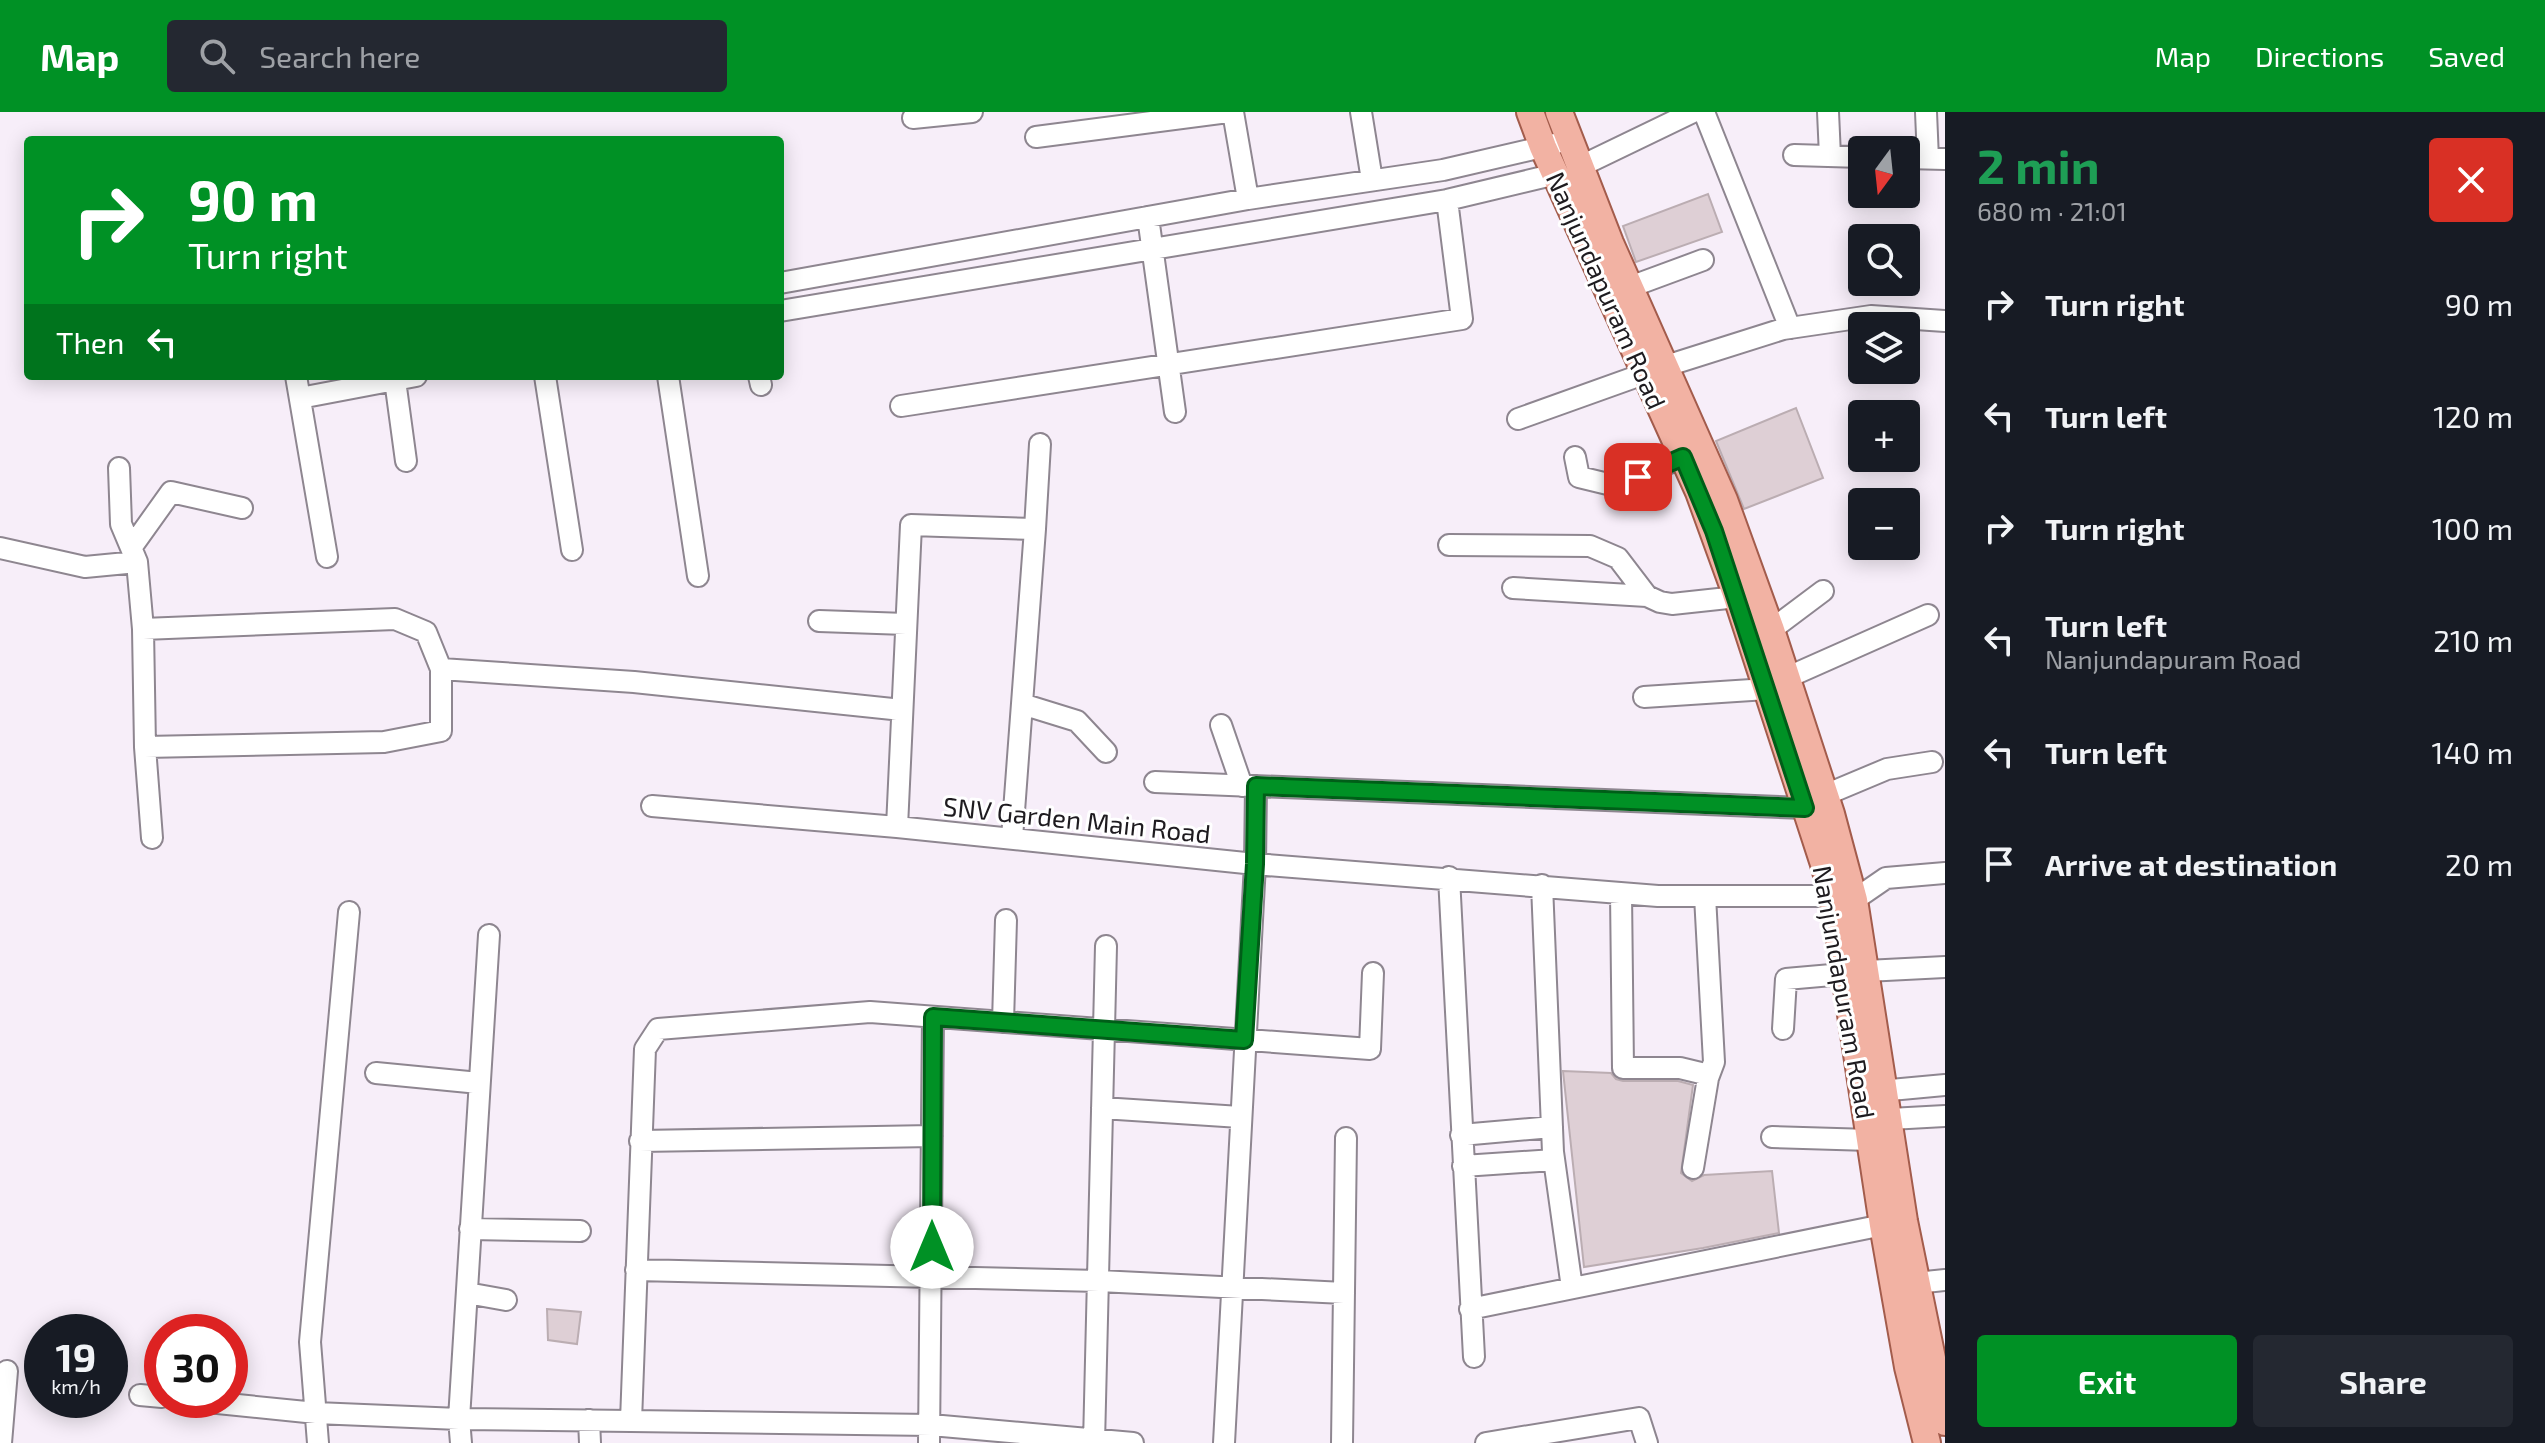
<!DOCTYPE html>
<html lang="en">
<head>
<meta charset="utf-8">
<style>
  :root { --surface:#171b24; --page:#242831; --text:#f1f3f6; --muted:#9ea1a6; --accent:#009125 }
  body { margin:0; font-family:"Exo 2",sans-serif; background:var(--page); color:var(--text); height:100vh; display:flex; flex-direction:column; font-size:30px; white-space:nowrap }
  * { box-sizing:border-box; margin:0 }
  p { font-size:26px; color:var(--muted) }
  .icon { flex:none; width:44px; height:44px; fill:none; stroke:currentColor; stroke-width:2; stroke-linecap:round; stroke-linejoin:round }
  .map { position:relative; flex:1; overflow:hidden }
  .sheet { display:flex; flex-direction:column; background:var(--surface); width:600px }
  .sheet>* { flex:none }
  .hud { position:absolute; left:24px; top:24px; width:760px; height:244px; border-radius:8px; box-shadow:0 4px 20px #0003; background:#009125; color:#fff; overflow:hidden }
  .needle { width:52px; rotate:195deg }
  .controls { position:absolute; left:1848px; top:24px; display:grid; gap:16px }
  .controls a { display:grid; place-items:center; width:72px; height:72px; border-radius:8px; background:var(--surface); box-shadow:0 4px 20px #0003; font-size:40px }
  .speed { position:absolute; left:24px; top:1202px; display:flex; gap:16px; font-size:40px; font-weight:700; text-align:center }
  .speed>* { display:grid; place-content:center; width:104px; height:104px; border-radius:50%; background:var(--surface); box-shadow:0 4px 20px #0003; line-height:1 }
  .speed small { font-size:20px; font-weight:400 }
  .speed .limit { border:12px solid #d22; background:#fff; color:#111 }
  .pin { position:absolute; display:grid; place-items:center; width:68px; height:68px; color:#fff; margin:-34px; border-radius:16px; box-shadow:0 4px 12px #0006 }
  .me { position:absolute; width:88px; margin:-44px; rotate:0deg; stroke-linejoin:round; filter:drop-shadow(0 0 6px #0008) }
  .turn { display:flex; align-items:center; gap:28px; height:168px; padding:0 32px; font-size:36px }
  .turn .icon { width:104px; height:104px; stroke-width:2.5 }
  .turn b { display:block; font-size:56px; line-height:68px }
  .then { display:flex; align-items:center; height:76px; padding:0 32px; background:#0003; gap:16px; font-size:30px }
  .round { display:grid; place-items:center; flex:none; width:84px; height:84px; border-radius:8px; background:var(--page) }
  .headline { display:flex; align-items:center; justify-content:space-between; height:136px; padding:0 32px }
  h1 { font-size:48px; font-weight:700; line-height:60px; color:#1e9e55 }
  .cta { display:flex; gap:16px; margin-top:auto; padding:16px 32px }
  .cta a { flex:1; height:92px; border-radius:8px; background:var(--accent); color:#fff; font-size:32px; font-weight:700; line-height:92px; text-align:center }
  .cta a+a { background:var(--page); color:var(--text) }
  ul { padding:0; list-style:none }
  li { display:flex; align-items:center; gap:24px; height:112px; padding:0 32px }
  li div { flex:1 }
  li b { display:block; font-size:30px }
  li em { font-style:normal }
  header { display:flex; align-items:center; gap:48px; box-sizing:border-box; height:112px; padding:0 40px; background:var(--accent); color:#fff }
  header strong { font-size:38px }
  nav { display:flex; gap:44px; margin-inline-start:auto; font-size:28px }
  .search { width:560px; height:72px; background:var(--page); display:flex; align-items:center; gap:20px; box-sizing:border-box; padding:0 28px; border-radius:8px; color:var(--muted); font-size:30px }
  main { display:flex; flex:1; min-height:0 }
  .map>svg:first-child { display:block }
  .building { fill:#decfd5; stroke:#bbadb2; stroke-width:2 }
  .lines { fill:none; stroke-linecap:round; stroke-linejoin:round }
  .minor-casing { stroke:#8e8690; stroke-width:24 }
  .major-casing { stroke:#a35c4c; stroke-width:30 }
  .minor { stroke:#fff; stroke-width:20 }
  .major { stroke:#f2b2a3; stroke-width:26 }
  .route-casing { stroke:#005e18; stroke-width:20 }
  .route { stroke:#009125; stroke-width:14 }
  .labels { text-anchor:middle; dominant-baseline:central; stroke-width:6; stroke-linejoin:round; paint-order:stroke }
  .street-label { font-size:26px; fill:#1e1b1f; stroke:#fff }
</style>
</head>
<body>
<header>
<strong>Map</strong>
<div class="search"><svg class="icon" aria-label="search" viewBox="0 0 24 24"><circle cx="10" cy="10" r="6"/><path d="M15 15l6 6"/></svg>Search here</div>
<nav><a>Map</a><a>Directions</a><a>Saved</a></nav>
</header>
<main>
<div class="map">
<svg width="1945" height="1331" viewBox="0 0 1945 1331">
  <rect width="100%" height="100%" fill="#f7eef9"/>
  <path class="building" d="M1708,82L1722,120L1636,150L1623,114Z
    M1796,296L1823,366L1744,397L1716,329Z
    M1563,959L1611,961L1616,967L1623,969H1678L1693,973L1681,1061L1692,1069L1704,1063L1772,1059L1779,1121L1703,1136L1584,1155Z
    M547,1197L581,1200L577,1232L548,1228Z"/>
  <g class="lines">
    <defs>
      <path id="minor" d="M1233,0L1248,87
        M1361,0L1372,68
        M1704,0L1790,216
        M1828,0L1830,44
        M1926,0L1928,47
        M913,6L972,0
        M1036,25L1228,0
        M1794,43L1862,45
        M1906,46L1945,47
        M1579,55L1693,0
        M1148,105L1175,300
        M780,171L1248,87L1443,58L1555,32
        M1630,175L1703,148
        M780,199L1447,88L1556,62
        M296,264L327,445
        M545,264L572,438
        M668,264L698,464
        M759,264L761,273
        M395,268L406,349
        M300,286L416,264
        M901,294L1462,207L1447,88
        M1518,307L1666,254L1783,217L1871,204L1945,209
        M1575,345L1579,365L1616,374L1683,345
        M119,356L121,412L137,450L143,517L145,635L152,726
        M1449,433L1590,434L1618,446L1647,484L1660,490L1672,492L1737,485
        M0,436L85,455L137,450
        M131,436L171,380L242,396
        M1513,476L1647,484
        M819,509L906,512
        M143,517L395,507L426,520L441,557V619L384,630L145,635
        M1771,518L1823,479
        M441,557L634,570L902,598
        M1786,566L1928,503
        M1644,585L1767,577
        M1022,592L1077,609L1106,640
        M1221,613L1242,674
        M1155,670L1805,696
        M1825,683L1887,657L1932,650
        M652,694L897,715L1255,752L1658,784H1833
        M897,715L911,413L1035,417L1040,332
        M1012,726L1035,417
        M1449,765L1474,1245
        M1542,773L1553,1040L1572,1176
        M1621,781L1623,956H1680L1709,963
        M1854,788L1886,766L1945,761
        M1866,859L1945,855
        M1003,910L1006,808
        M1783,917L1786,867L1843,862
        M376,961L479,971
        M1869,980L1945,973
        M1102,996L1240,1005
        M1890,1007L1945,1004
        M1461,1023L1552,1015
        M1772,1025L1870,1028
        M640,1029L932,1024
        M1463,1054L1554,1048
        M1693,1056L1708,966L1714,950L1705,784
        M470,1117L580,1119
        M636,1158L1099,1169L1344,1181
        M1916,1171L1945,1168
        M467,1181L506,1188
        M1470,1197L1883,1113
        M140,1283L162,1285
        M188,1288L316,1301L459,1307L631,1309
        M589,1308L590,1331
        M1,1331L7,1259
        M318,1331L310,1230L349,800
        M461,1331L459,1307L489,823
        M929,1331L933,905
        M1094,1331L1106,834
        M1133,1331L931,1313L631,1309L645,937L658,917L870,900L1370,937L1373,861
        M1224,1331L1255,752L1256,674
        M1342,1331L1346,1026
        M1486,1331L1639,1306L1647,1331"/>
      <path id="major" d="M1530,0L1543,35L1699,380L1735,479L1823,749L1833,784L1883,1113L1908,1255L1927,1331
        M1559,0L1610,131L1724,388L1771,518L1831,702L1854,788L1904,1109L1945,1310"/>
    </defs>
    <use href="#minor" class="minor-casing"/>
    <use href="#major" class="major-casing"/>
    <use href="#minor" class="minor"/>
    <use href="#major" class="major"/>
  </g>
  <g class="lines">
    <defs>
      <path id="route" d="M932,1135L933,905L1244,928L1255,752L1256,674L1805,696L1714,419L1683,345L1638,365"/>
    </defs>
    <use href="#route" class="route-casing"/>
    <use href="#route" class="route"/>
  </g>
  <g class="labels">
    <g class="street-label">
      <text transform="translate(1607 178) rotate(66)">Nanjundapuram Road</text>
      <text transform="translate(1077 707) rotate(6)">SNV Garden Main Road</text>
      <text transform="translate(1845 880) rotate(80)">Nanjundapuram Road</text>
    </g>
  </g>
</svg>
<div class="controls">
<a><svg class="needle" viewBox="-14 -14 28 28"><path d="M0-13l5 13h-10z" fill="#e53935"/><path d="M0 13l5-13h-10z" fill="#9ea1a6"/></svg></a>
<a><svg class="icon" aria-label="search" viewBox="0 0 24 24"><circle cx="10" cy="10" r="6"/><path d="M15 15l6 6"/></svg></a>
<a><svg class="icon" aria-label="layers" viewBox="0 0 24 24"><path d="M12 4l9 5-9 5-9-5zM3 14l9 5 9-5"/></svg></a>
<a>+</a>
<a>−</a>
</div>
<div class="speed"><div>19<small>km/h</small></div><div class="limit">30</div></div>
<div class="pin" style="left:1638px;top:365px;background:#d93025"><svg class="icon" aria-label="arrive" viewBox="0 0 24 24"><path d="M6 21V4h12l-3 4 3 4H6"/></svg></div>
<svg class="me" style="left:932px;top:1135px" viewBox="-20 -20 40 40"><circle r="19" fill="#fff"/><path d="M0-13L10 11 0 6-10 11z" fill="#009125"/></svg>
<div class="hud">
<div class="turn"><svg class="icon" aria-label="right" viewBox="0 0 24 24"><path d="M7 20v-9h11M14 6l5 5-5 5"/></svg><div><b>90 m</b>Turn right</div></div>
<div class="then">Then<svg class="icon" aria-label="left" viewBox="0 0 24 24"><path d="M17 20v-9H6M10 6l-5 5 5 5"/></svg></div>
</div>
</div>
<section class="sheet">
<div class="headline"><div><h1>2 min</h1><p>680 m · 21:01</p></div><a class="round" style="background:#d93025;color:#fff"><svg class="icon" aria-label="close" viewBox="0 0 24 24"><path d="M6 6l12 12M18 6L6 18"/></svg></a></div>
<ul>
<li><svg class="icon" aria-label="right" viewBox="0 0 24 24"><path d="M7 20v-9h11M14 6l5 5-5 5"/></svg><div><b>Turn right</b></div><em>90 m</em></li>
<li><svg class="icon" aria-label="left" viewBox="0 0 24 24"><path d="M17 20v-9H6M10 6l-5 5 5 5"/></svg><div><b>Turn left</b></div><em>120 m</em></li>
<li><svg class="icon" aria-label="right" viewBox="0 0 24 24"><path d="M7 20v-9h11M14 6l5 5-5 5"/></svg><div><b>Turn right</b></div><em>100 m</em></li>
<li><svg class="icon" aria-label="left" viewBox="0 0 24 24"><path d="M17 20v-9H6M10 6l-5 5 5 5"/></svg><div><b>Turn left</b><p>Nanjundapuram Road</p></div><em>210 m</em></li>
<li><svg class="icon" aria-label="left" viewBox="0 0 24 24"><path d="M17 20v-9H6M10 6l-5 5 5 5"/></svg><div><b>Turn left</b></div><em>140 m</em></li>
<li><svg class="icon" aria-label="arrive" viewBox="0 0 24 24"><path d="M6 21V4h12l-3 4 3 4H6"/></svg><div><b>Arrive at destination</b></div><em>20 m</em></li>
</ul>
<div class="cta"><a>Exit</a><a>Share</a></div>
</section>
</main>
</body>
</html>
